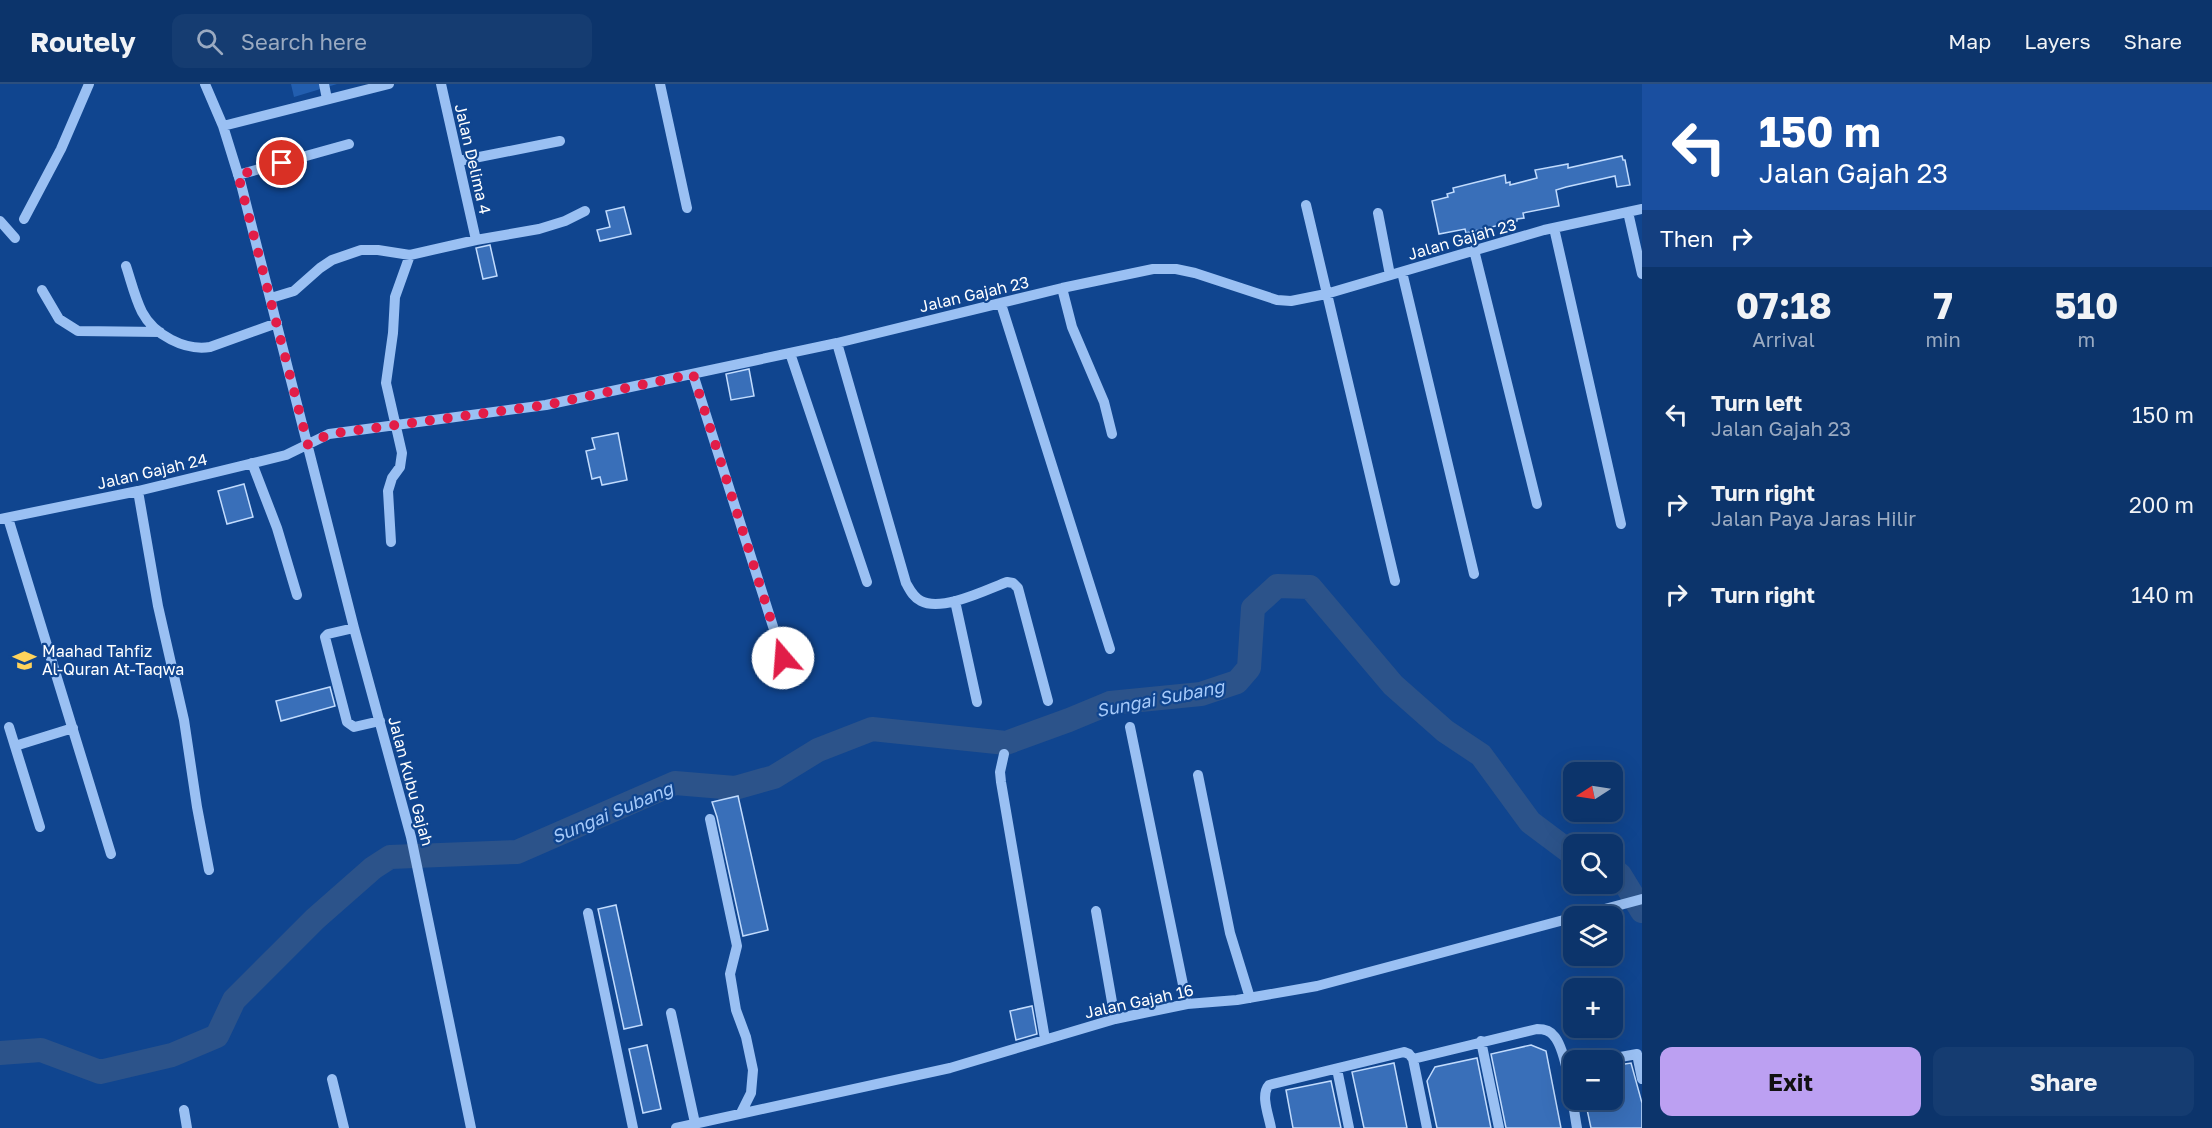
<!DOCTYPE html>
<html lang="en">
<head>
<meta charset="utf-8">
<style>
  :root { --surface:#0c346b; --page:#153c71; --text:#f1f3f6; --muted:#9aaac1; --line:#2c4f7e; --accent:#bca0f2 }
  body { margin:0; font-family:"Golos Text",sans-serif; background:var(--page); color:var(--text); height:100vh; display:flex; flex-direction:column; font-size:22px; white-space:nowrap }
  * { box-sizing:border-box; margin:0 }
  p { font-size:20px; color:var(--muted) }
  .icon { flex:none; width:33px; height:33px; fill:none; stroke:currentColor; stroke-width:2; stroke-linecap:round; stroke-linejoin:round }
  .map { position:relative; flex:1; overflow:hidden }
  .panel { display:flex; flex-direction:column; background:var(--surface); width:570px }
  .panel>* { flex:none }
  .banner { background:#1a4fa0; color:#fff; overflow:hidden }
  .needle { width:39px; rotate:258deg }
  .buttons { position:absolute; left:1563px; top:678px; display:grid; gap:12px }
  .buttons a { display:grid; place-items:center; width:60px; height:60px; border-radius:12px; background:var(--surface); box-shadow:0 6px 24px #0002,0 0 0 2px var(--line); font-size:30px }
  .pin { position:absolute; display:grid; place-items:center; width:51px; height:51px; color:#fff; margin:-26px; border:3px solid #fff; border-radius:50%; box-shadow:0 2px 6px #0007 }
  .me { position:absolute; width:66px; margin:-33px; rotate:342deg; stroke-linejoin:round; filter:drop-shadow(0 0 4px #0008) }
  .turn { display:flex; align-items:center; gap:21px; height:126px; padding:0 18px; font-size:27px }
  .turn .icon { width:78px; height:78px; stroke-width:2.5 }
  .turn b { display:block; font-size:42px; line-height:51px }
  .then { display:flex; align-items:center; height:57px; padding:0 18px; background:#0003; gap:12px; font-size:22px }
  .eta { display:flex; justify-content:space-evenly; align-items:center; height:102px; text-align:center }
  .eta b { font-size:36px; font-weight:700; line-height:42px }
  .action { display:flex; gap:12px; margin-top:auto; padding:12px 18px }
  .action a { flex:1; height:69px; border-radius:12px; background:var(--accent); color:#111; font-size:24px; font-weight:700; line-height:69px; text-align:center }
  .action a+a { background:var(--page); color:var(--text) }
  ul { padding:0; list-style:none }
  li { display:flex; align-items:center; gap:18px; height:90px; padding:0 18px }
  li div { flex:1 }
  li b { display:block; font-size:22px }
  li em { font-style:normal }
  header { display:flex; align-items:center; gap:36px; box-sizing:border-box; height:84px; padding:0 30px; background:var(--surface); border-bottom:2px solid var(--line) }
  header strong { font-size:28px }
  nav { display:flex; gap:33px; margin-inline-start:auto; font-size:21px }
  .search { width:420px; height:54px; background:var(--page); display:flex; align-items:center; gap:15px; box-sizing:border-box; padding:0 21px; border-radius:12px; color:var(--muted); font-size:22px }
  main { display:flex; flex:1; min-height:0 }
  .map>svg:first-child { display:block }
  .green { fill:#225eaf }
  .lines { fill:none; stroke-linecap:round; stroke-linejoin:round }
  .river { stroke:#2c538a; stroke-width:24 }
  .building { fill:#396fb9; stroke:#c1dbfd; stroke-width:1.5 }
  .minor { stroke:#9ac0f3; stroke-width:10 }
  .route { stroke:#e11d48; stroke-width:10; stroke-dasharray:0 18 }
  .labels { text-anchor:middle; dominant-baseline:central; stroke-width:4.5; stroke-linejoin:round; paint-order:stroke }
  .street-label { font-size:16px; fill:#fff; stroke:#10458f }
  .poi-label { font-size:16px; fill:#fff; stroke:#10458f; text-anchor:start }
  .water-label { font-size:18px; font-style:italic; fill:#a6cafa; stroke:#10458f }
</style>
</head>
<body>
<header>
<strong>Routely</strong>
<div class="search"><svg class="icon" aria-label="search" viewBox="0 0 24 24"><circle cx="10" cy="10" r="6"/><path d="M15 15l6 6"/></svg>Search here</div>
<nav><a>Map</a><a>Layers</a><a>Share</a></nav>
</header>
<main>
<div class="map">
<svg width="1642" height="1044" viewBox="0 0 1642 1044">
  <rect width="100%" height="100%" fill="#10458f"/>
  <path class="green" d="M291,0H337L294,13Z"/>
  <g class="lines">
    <path class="river" d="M1612,784L1620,791L1642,827
      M0,969L41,966L100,988L172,971L217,952L234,916L315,835L373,784L390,773L517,768L675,699L735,704L774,693L818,666L872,645L1006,659L1069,636L1110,619L1201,610L1237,598L1249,584L1253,524L1277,502L1310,503L1393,601L1445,647L1481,671L1530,738L1574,771"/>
  </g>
  <path class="building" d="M1622,72L1623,76H1625L1630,101L1617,103L1615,92L1566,103L1556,106L1559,122L1523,129L1524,134L1517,135V137L1466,149L1465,145L1439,150L1432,117L1448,113L1447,110L1454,108L1453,104L1505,91L1506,99L1510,98V101L1537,94L1535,86L1568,80V84Z
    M624,123L631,150L600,157L597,146L610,143L606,127Z
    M490,161L497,192L483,195L476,164Z
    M749,285L754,312L731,316L726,290Z
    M618,349L627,396L602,401L600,393L592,395L586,367L595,365L592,354Z
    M244,400L253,433L227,440L218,407Z
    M330,603L335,622L281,637L276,617Z
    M738,712L768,846L743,852L717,733L712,718Z
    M616,821L642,941L624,945L598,825Z
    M1032,922L1037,950L1016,956L1010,927Z
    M647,961L661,1025L643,1029L629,965Z
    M1531,961L1546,967L1561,1044H1506L1491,970Z
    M1477,974L1491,1044H1437L1427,997L1435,983Z
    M1394,979L1407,1044H1364L1352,988Z
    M1631,979L1642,1019V1044H1591L1585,1016H1612V982Z
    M1331,997L1341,1044H1293L1286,1006Z"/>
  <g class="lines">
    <path class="minor" d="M205,0L223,42L241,100L354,544L411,753L471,1044
      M324,0L327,15
      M441,0L476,156
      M660,0L687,124
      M223,42L389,0
      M459,77L560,57
      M238,91L349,60
      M1306,121L1395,497
      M1628,128L1642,190
      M1378,129L1390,191
      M24,135L61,65L89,0
      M0,137L15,154
      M1554,144L1621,440
      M1474,166L1537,420
      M126,182C131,197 135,214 142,228C154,251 185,267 210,263L277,239
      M1402,188L1474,490
      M1062,204L1072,243L1104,318L1112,350
      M42,206L59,235L78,247L160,248
      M271,214L294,207L320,184L332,176L361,166H378L410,171L476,156L539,145L565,137L585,127
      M1001,220L1110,565
      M837,259L906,499C910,506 913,513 921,517C942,528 986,506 1007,498L1013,499L1018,504L1048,617
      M790,269L867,498
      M693,290L783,574
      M252,379L277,444L297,511
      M138,407L158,522L184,636L197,723L209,786
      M8,434L111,770
      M0,435L138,407L286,371L329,350L546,321L837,259L1062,204L1153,185H1176L1195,189L1277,216L1291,217L1326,210L1544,146L1642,125
      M391,458L388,407L392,394L400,383L402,369L386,299L393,249L395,213L410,171
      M955,517L977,618
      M354,544L328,550L325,553L347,638L354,643L380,637
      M9,643L40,743
      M1130,643L1187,920
      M15,662L73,644
      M1004,670L1000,688L1001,698L1045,955
      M1198,691L1230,849L1250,914
      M710,735L737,862L730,890L736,926L746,953L753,986L751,1009L741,1029
      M1096,827L1115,935
      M588,829L633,1044
      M671,929L695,1039
      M1481,957L1499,1044
      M1413,975L1537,945C1544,945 1550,946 1554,952C1567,966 1573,1023 1577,1044
      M1413,975L1427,1044
      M1604,976L1637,970L1642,995
      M1337,985L1349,1044
      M332,995L344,1044
      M184,1026L187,1044
      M676,1044L950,984L1115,935L1187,920L1237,916L1317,902L1642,815
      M1271,1044C1269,1032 1260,1011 1269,1001L1404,968L1409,970L1413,975"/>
  </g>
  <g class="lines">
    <path class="route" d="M282,79L238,91L308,361L329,350L546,321L693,290L783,574"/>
  </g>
  <defs>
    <symbol id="school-bare" viewBox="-9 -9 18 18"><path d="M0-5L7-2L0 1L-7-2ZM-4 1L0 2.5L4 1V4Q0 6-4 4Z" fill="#ffd35b" stroke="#10458f" stroke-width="2.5" paint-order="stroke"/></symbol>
  </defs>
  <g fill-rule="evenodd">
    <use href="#school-bare" x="8" y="560" width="33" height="33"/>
  </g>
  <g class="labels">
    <g class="street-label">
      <text transform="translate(473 75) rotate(77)">Jalan Delima 4</text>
      <text transform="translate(1462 155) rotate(-16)">Jalan Gajah 23</text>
      <text transform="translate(974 210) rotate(-13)">Jalan Gajah 23</text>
      <text transform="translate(152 387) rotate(-13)">Jalan Gajah 24</text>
      <text transform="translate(411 697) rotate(75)">Jalan Kubu Gajah</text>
      <text transform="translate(1139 917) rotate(-12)">Jalan Gajah 16</text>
    </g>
    <g class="poi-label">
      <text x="42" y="567">Maahad Tahfiz<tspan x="42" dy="18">Al-Quran At-Taqwa</tspan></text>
    </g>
    <g class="water-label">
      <text transform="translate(1160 614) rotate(-11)">Sungai Subang</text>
      <text transform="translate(612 728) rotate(-23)">Sungai Subang</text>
    </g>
  </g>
</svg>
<div class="buttons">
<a><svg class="needle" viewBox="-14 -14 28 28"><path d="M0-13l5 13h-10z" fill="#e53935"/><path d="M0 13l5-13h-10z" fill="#9aaac1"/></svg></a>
<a><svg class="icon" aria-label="search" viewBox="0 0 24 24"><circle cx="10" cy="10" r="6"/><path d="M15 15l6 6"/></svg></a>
<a><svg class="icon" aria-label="layers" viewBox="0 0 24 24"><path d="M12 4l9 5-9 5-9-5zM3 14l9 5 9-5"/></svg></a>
<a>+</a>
<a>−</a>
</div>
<div class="pin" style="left:282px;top:79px;background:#d93025"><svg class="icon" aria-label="arrive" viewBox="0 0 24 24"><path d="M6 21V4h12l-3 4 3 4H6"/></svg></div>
<svg class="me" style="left:783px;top:574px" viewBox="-20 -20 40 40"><circle r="19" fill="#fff"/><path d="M0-13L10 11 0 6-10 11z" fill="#e11d48"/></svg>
</div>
<section class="panel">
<div class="banner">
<div class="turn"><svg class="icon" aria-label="left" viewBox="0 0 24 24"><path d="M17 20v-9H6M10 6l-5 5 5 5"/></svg><div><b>150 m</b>Jalan Gajah 23</div></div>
<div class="then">Then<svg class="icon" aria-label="right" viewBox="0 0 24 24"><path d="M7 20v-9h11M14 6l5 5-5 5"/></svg></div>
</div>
<div class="eta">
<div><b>07:18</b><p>Arrival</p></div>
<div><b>7</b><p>min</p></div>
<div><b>510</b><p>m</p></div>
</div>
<ul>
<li><svg class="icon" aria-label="left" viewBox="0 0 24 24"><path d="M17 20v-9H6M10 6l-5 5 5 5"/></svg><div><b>Turn left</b><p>Jalan Gajah 23</p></div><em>150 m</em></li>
<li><svg class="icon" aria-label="right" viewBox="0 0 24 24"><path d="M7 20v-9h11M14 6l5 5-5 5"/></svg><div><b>Turn right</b><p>Jalan Paya Jaras Hilir</p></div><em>200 m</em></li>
<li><svg class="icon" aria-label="right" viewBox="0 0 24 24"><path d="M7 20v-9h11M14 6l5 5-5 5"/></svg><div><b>Turn right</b></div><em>140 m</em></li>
</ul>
<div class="action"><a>Exit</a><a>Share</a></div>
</section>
</main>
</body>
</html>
